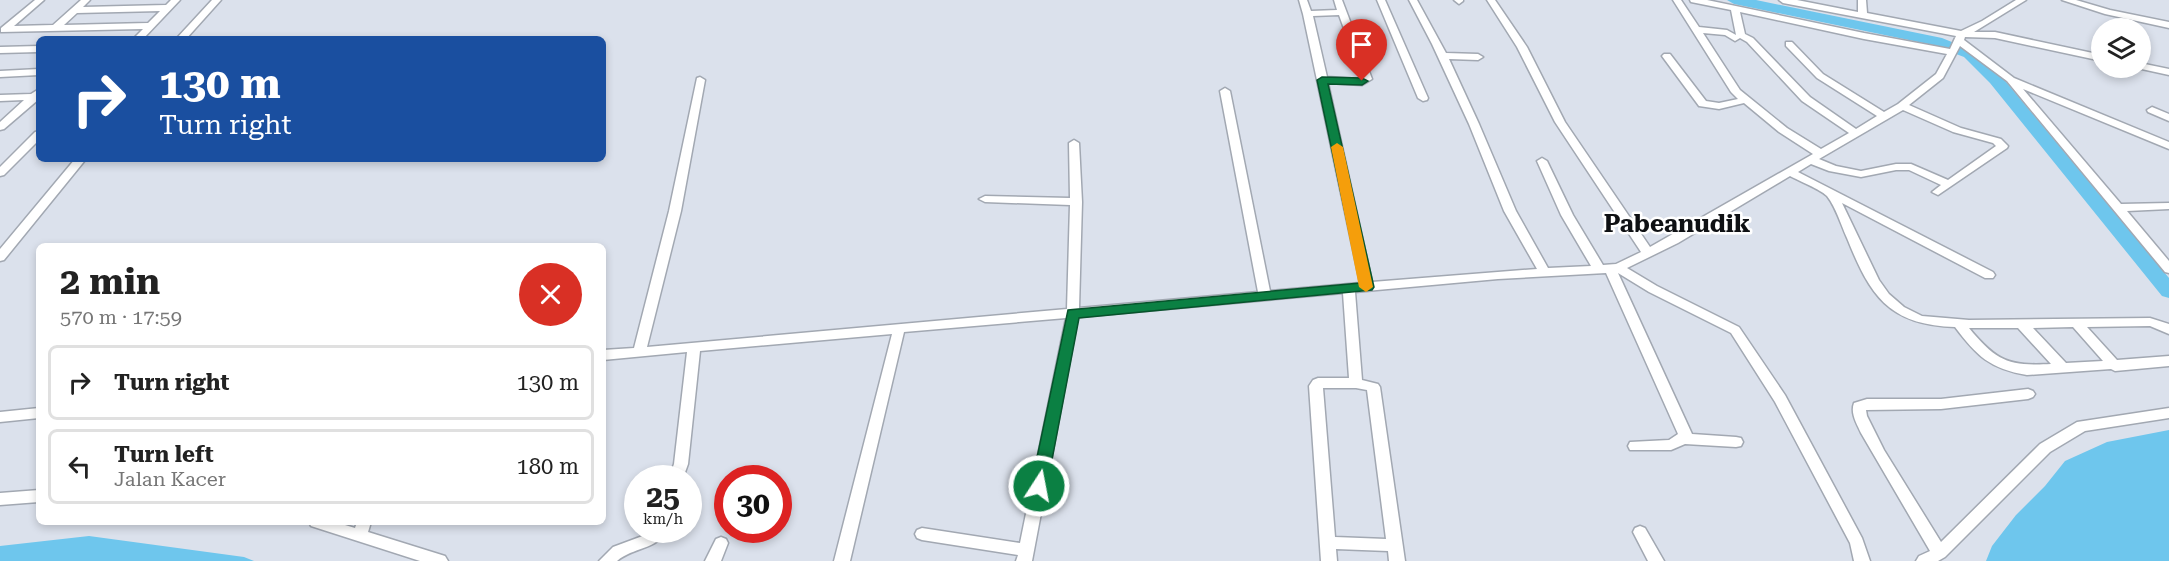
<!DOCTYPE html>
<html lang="en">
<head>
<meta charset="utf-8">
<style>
  :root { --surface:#fff; --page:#f6f6f6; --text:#222; --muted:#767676; --line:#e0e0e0 }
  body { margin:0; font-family:"Roboto Serif",serif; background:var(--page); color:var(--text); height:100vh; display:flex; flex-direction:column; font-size:22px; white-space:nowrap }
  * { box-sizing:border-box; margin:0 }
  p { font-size:20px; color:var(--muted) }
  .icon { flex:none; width:33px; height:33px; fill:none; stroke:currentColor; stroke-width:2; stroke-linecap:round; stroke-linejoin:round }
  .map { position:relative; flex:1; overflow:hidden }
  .details { position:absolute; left:36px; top:243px; width:570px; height:282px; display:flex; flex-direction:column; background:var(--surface); border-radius:9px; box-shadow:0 3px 9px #0003 }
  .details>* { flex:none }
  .hud { position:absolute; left:36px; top:36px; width:570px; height:126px; border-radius:9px; box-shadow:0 3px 9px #0003; background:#1a4fa0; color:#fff; overflow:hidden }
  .fabs { position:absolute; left:2091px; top:18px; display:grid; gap:12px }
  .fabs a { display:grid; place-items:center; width:60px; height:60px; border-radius:50%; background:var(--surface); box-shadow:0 3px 9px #0003; font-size:30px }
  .speed { position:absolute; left:624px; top:465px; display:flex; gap:12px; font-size:30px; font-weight:700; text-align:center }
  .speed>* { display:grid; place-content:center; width:78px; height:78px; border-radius:50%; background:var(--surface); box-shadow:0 3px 9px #0003; line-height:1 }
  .speed small { font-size:15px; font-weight:400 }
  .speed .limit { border:9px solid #d22; background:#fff; color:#111 }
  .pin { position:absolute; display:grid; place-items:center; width:51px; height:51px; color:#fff; margin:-62px -26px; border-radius:50% 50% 50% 0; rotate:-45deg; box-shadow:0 0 6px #0007 }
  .pin .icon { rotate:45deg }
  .me { position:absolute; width:66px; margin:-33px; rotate:11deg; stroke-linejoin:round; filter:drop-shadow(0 0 4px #0008) }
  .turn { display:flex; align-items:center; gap:21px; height:126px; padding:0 24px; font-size:27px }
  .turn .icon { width:78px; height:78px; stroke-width:2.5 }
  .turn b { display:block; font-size:42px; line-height:51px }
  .round { display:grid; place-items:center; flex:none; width:63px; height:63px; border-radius:32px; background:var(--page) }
  .headline { display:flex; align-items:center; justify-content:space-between; height:102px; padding:0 24px }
  h1 { font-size:36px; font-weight:700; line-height:45px }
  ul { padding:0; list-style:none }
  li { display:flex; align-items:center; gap:18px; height:75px; margin:0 12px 9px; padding:0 12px; border:3px solid var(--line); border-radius:9px }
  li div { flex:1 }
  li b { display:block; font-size:22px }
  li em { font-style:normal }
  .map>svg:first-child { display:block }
  .water { fill:#6ec6ed }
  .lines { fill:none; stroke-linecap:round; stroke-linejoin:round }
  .river { fill:#6ec6ed; fill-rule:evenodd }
  .minor-casing { stroke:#a2a8b2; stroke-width:3 }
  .minor { fill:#fff; fill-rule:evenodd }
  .route { fill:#0b8043; stroke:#07532c; stroke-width:1.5 }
  .slow { fill:#f59e0b }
  .labels { text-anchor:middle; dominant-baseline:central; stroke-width:5; stroke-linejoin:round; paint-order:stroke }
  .quarter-label { font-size:24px; font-weight:bold; fill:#0e1013; stroke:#fff }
</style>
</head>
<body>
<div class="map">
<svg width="2169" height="561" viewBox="0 0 2169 561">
  <rect width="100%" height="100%" fill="#dbe1ec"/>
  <path class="water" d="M2169,430V561H1986L1992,546L2016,515L2045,486L2065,461L2107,442Z
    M89,536L244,557L254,561H0V546Z"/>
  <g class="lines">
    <path class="river" d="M1727,0H1756L1942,38L1974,51L2002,77L2169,278V298L2162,296L1990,83L1964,57L1933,45L1734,4Z"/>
    <defs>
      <path id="minor" d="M35,0H44L14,26L53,25L81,0H90L83,7L166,5L171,0H180L143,39H133L143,29L1,32V28ZM160,11L148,23L64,25L77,13Z
        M212,0H221L186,39H176Z
        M1299,0H1307L1311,11L1337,10L1334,0H1342L1372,79L1362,85L1328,83L1372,282L1537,269L1504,211L1469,124L1432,44L1409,0H1417L1446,53L1478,54L1483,57L1478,60L1449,59L1479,124L1516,211L1548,268L1591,266L1561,215L1537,161L1542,158L1547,161L1573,215L1603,265L1616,264L1641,252L1555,122L1517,47L1487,0H1495L1527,47L1565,122L1650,247L1813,154L1779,132L1744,103L1719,109L1699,106L1662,56L1664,54H1670L1706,101L1719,103L1738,99L1731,92L1673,0H1681L1699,27L1727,30L1736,35L1731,10L1691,2L1690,0H1707L1864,33L1950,49L1956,36L1783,3L1779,0H1797L1858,12V0H1866L1867,13L1961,31L1982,21L2016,0H2026L1974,32H1995L2102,55V61L1995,38L1965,37L1964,40L2014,78L2169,142V149L2023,89L2121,204L2169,203V209L2127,211L2169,261V273L2165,272L2007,81L1960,46L1943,78L1909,105L1961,128L2001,139L2008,146L2007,148L1938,195L1932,192L1941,185L1909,170H1896L1861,177L1829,171L1811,164L1798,172L1993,272L1995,275L1993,278H1985L1842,203L1879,280L1889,294L1904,307L1922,316L1969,320L2150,318L2169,324V334L2150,326L2087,327L2117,360L2169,356V366L2115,371L2111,369L2027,375C1990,369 1977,356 1955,327C1888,325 1870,295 1847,238C1841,225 1836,207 1827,196C1820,189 1799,181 1790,176L1678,243L1627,268L1657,286L1739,327L1785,395L1862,538L1870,561H1854L1850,543L1775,402L1731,333L1649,292L1618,273L1692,434L1736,437L1741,438L1743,442L1741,446L1736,447L1685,444L1671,450H1630L1628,446L1630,442L1669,440L1678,434L1606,273L1498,279L1355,292L1362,380L1378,384L1380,387L1405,561H1389L1388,551L1336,549L1337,561H1321L1309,386L1313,380L1318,378H1349L1343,293L1078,317L1032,561H1016L1018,555L922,540L917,538L915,534L917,530L922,528L1020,543L1066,318L904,332L850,561H834L892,334L700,351L688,464L683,478H669L674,464L687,352L603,360V350L634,348L669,211L697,78L700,77L705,80L681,211L647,347L1067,309L1070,205L985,202L979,199L985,196L1070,198L1069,143L1074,140L1079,143L1082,202L1079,308L1258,292L1220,91L1225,88L1230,91L1270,291L1360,283L1303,14ZM1740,12L1864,39L1947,54L1936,74L1898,104L1884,112L1823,74L1792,42H1786V46L1817,78L1877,116L1856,129L1810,97L1753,38L1745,34ZM1339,15L1362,78L1360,79L1327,77L1313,16ZM1703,33L1725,35L1735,41L1740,38L1747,42L1802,101L1849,133L1821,149L1787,128L1740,90ZM1903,110L1953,132L1993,143L1996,146L1948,180L1911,164H1896L1861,171L1836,166L1819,159ZM2073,327L2103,361L2066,363L2033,328ZM1969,328H2018L2051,364C2009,366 1997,362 1969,328ZM1323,388H1356L1367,390L1386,539L1335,537Z
        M1377,0H1385L1428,98L1427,100L1423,101L1418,98Z
        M1454,0H1463V1L1459,4Z
        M2062,0H2076L2110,10L2169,22V28L2105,14Z
        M39,46V52L0,53V47Z
        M2140,63L2169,69V75L2137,68H2140Z
        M39,69V75L0,77V71Z
        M39,89V99L4,129L0,130V122L24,100L0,101V95L31,94Z
        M2152,107L2169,114V121L2148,112L2147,110Z
        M39,131V140L4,175L0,176V167L35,132Z
        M75,159H86L4,260L0,261V249Z
        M2028,389L2033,391L2035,394L2033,397L2028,399L1941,409L1866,410L1867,416L1884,450L1941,542L2040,444L2077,422L2169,408V418L2085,431L2050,452L1945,557L1938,561H1916L1919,556L1930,551L1861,433C1857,424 1850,413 1854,403L1867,399H1941Z
        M39,408V418L0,422V412Z
        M39,490V502L0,505V493Z
        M309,522H335L355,528L357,522H371L368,532L445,556L448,561H420L311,526Z
        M1640,526L1645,528L1664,561H1648L1633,532L1635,528Z
        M651,530H667C657,550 633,547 617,561H599L613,547L648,534Z
        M721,537L726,539L728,543L721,561H705L716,539Z"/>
    </defs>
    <use href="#minor" class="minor-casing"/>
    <use href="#minor" class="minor"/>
  </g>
  <path class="route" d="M1322,77L1362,78L1368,81L1362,85L1328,84L1374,287L1372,290L1079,318L1047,486L1044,490L1039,492L1033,490L1031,486L1068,310L1360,283L1317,80Z"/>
  <path class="slow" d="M1337,143L1343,147L1373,287L1366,292L1359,287L1331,147Z"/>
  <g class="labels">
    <g class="quarter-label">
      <text x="1677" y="224">Pabeanudik</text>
    </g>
  </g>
</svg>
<div class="fabs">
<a><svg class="icon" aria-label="layers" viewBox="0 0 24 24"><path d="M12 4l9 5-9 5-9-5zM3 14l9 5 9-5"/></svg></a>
</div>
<div class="speed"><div>25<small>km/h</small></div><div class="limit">30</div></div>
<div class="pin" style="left:1362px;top:81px;background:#d93025"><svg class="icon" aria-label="arrive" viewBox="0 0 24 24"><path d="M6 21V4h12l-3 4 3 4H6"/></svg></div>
<svg class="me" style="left:1039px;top:486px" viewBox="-20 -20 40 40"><circle r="17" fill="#0b8043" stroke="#fff" stroke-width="3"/><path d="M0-11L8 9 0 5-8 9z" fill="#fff"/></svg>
<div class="hud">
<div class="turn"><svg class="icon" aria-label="right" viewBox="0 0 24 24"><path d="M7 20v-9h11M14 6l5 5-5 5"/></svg><div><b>130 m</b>Turn right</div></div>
</div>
<section class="details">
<div class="headline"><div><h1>2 min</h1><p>570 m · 17:59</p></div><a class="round" style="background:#d93025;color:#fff"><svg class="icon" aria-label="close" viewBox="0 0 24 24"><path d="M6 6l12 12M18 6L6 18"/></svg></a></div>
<ul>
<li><svg class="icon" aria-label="right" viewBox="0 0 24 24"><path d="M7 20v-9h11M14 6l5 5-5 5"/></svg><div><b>Turn right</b></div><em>130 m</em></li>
<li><svg class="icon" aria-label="left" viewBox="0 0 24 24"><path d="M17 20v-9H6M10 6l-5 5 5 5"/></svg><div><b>Turn left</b><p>Jalan Kacer</p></div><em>180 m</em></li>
</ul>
</section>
</div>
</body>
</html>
